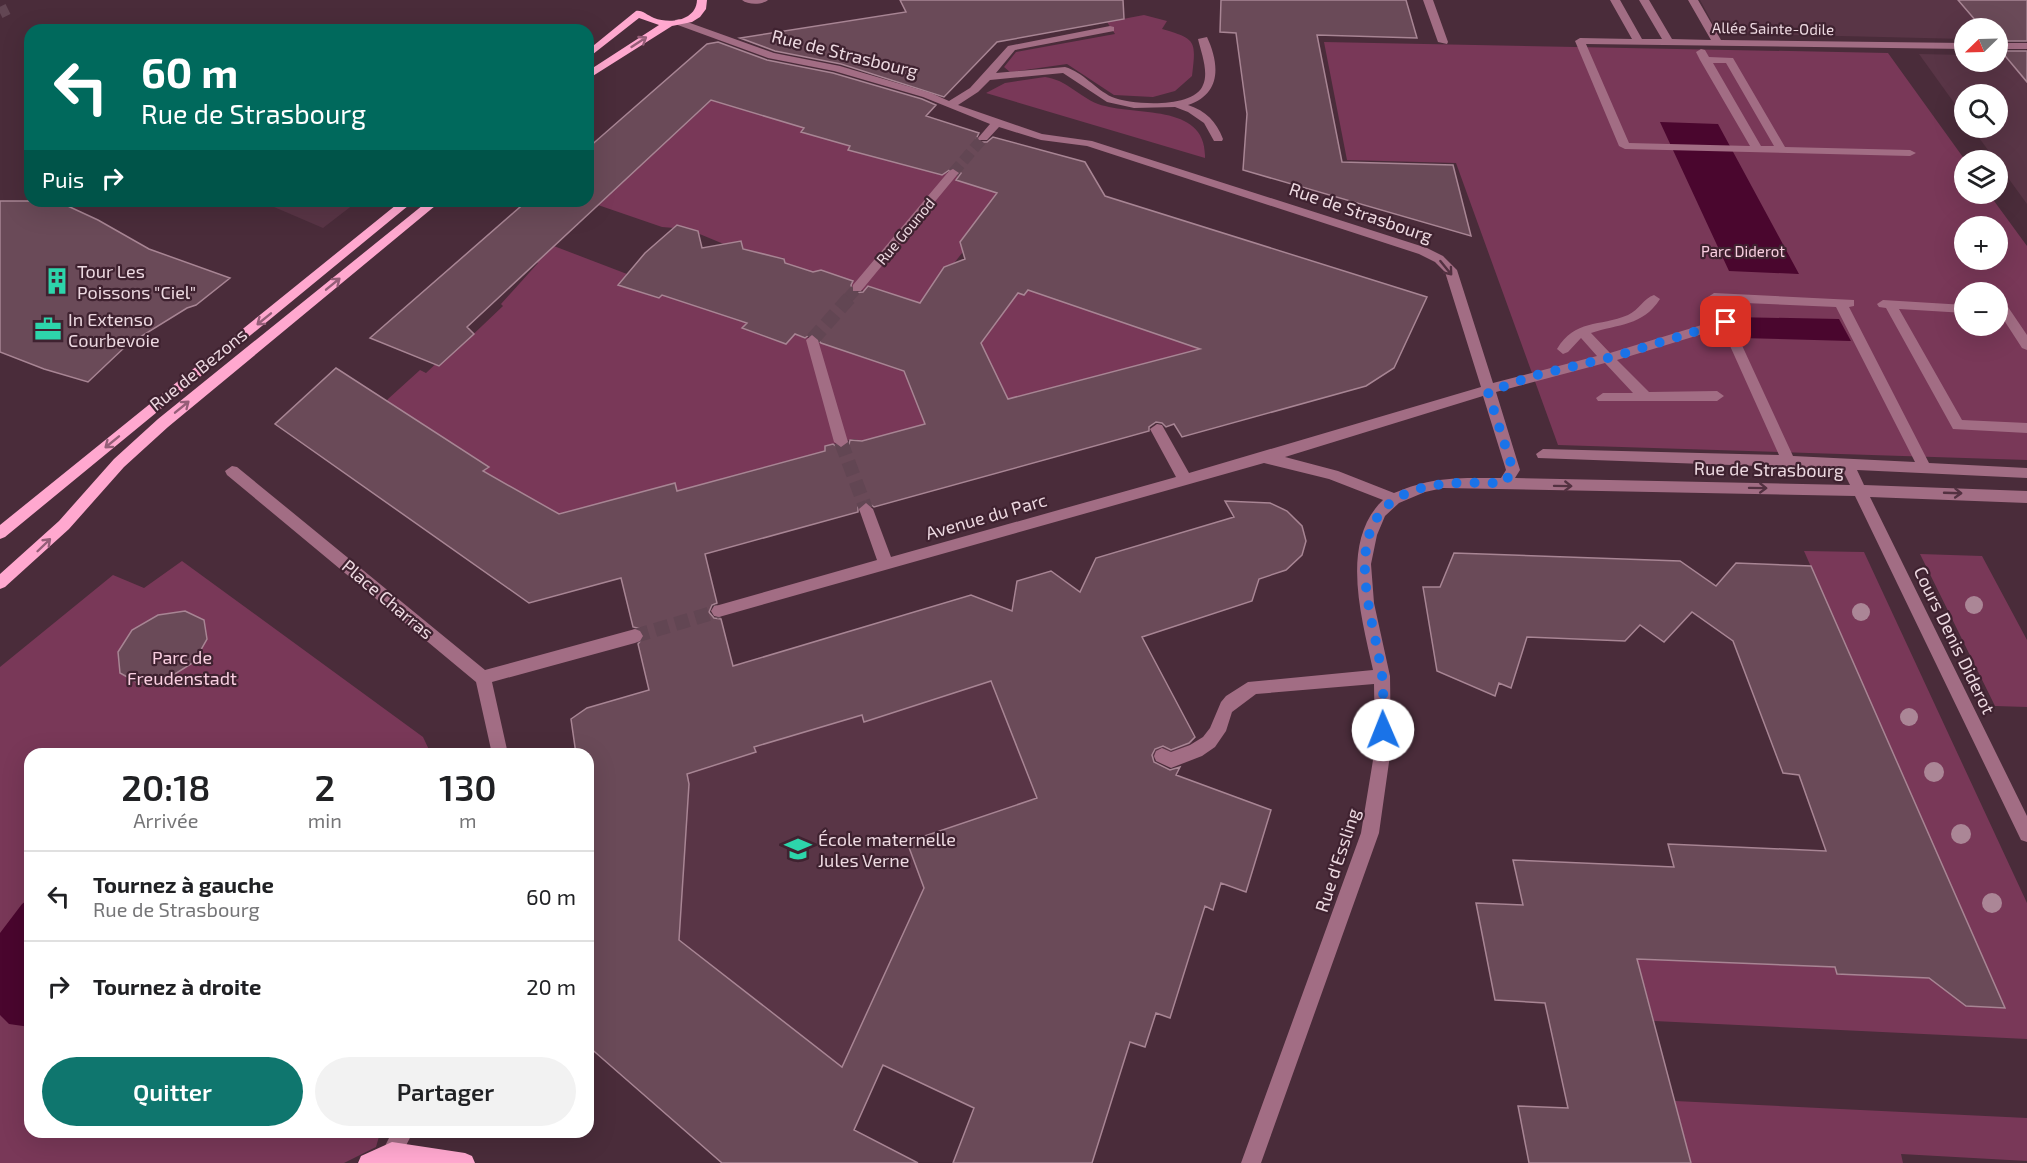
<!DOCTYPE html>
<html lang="fr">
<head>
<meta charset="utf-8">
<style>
  :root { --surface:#fff; --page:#f2f2f2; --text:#202124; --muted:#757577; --line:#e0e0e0; --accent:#0f766e }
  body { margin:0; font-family:"Exo 2",sans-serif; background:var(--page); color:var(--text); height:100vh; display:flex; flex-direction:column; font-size:22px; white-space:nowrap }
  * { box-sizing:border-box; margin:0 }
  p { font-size:20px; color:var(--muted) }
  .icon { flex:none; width:33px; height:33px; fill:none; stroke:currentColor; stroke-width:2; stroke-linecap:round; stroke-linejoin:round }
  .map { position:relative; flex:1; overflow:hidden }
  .drawer { position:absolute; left:24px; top:748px; width:570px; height:390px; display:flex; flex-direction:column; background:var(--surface); border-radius:18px; box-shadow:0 6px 24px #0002 }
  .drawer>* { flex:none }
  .guide { position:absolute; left:24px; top:24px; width:570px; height:183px; border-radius:18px; box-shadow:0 6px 24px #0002; background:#00695c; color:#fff; overflow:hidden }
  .needle { width:39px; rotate:247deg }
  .tools { position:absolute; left:1954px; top:18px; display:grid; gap:12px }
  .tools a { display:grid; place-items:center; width:54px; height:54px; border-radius:50%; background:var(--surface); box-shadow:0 6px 24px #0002; font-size:30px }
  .pin { position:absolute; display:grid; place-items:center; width:51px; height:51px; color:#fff; margin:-26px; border-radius:12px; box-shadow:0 3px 9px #0006 }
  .me { position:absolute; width:66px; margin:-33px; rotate:359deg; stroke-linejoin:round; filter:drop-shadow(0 0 4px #0008) }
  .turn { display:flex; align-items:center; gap:21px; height:126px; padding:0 18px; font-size:27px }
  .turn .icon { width:78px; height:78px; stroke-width:2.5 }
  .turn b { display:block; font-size:42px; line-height:51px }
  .then { display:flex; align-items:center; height:57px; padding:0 18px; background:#0003; gap:12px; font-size:22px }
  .eta { display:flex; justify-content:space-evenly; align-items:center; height:102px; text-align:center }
  .eta b { font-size:36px; font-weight:600; line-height:42px }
  .action { display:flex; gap:12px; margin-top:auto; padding:12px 18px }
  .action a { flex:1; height:69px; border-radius:36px; background:var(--accent); color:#fff; font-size:24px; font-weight:600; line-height:69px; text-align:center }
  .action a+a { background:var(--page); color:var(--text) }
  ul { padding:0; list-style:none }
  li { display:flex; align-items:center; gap:18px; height:90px; padding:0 18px; border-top:2px solid var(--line) }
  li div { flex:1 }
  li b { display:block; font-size:22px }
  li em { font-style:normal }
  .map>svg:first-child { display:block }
  .built { fill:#593546 }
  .green { fill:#793858; fill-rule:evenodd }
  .water { fill:#4a062e }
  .building { fill:#6a4a58; stroke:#a88594; stroke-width:1.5; fill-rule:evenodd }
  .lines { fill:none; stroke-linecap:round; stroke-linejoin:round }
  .minor-tunnel-far1 { stroke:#624653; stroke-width:11; stroke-dasharray:11 5; stroke-linecap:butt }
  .minor-tunnel { stroke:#624653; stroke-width:14; stroke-dasharray:14 7; stroke-linecap:butt }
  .minor { fill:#a26d84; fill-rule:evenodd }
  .major { fill:#ffa8cf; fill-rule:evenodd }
  .tree { fill:#ab8696 }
  .oneway { stroke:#955e78 }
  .oneway2 { stroke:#533141 }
  .route { stroke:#1a73e8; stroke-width:10; stroke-dasharray:0 18 }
  .labels { text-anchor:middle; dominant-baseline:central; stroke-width:4.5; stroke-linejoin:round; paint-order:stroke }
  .far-street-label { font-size:15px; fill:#edd9e1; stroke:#3f2230 }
  .far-park-label { font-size:15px; fill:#facfe1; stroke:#3f2230 }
  .street-label { font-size:18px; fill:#edd9e1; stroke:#3f2230 }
  .poi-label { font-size:18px; fill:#edd9e1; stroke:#3f2230; text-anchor:start }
  .park-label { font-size:18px; fill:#facfe1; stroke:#3f2230 }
</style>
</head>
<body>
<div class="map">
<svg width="2027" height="1163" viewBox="0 0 2027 1163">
  <rect width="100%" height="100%" fill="#4a2c3a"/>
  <path class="built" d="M1700,0H2027L1998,28H1965V39L1718,33Z
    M1919,54L1965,55V62H1998V56H2027V204L1972,128H1998V94H1965V118Z
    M260,201H358L323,228Z
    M1150,653L1194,734L1192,743L1182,749L916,840L911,853L924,888L842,1067L679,940L682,789L689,786L686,768L724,762L756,752L754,747L821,727L862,715L864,722L951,694L948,683Z"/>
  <path class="green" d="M1144,15L1167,21L1162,29C1197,39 1196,41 1192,76L1175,91L1153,97L1114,95L1067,64L1010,72L1004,67L1016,52L1115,34L1107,22Z
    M1324,42L1888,53L1965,160V194H1989L2027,246V460L1558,445L1456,163L1347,160ZM1965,226H1998V260H1965ZM1965,292H1998V326H1965Z
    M1045,77C1067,80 1078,96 1098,104C1135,117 1207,102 1205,158L986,93L1005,83Z
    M714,97L804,128L802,132L1013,191L975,229L970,228L960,242L961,246L966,248L951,267H944L929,301L920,303L899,296L896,300L885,298L783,264L784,258L741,252V244L734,242L726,245L678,225L674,228L662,227L598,205Z
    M546,243L627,274L619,285L658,298L664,293L747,323L743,328L785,344L795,333L873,361L877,356L909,367L907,378L921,413L935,422L862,441L854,439L825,446V451L677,491L675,484L560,521L481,473L488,466L412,417L408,419L385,405L388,399L420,370L426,373L458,343L462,345L503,306L501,304L538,263L529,259Z
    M1033,285L1319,336L1072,382L1047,389L1009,409L978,347L1018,293L1025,294Z
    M1804,551L1864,552L2027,903V1039L1654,1021L1637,959L1835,967L1837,974L1930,978L1966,1006L2005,1008Z
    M1920,554L1982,556L2027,640V707L1995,706Z
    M182,561L423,737L431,754H30V1132L380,1133L376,1147L344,1163H0V667L113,575L144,588Z
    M1675,1101L2027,1118V1161L1901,1154L1903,1163H1691Z"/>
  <path class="water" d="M1660,122L1718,124L1799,274L1729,271Z
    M1731,317L1839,319L1851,341L1741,338Z
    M30,898V1027L9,1024L0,1015V933L22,904Z"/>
  <path class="building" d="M900,0H1123L1124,19L997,42L944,97L841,64L775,51L740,38L906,12Z
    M1221,0H1406L1417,38L1317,35L1342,162L1453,165L1471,236L1243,170L1247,114L1236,33L1220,32Z
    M1958,0H2027V41H1998V28H1982Z
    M718,42L767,60L833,73L922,99L936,105L926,116L979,133L976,139L979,142H987L993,137L1085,162L1105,196L1427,297L1394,368L1366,386L1182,437L1174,424L1166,427L1162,423L1156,422L1149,427V431L874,507L866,501L858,507V512L705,554L717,603L712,605L709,612L714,618L721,619L733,666L971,595L1012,611L1017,581L1051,571L1080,592L1096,558L1234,517L1225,501L1270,503L1287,511L1302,526L1306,541L1302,555L1286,570L1259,579L1252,601L1142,637L1195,737L1189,743L1171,750L1163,746L1155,749L1152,755L1154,762L1170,770L1180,767L1176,775L1271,810L1246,892L1221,883L1213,910L1205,906L1170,1018L1156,1013L1145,1047L1130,1042L1092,1163H953L974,1108L883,1065L854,1130L918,1163H722L588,1046V754H576L571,719L587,708L649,690L638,644L645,635L641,629L633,627L621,578L529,603L275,424L336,368L489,467L483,471L559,514L675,483L677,491L825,451V446L833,444L841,449L849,444L850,440L862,441L925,424L904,371L821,343L812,333L805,338L795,334L786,344L742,328L747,323L662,295L659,298L618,285L645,253L677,225L698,231L702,248L741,241L743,249L784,259L785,263L813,272L821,270L853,281L851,285L853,293L863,292L868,286L920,303L944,267L965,259L960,242L997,193L956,180L961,173L954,167L942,175L848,150L850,146L801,132L804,128L711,100L467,327L474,334L439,366L370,338L527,201H588V148L707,44ZM1028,290L1200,349L1008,399L981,343L1018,293L1024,295ZM991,681L1037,798L907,842L924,888L842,1067L679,940L689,784L687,774L756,752L754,747L862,715L864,722Z
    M2001,51H2027V82Z
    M0,201H57L98,220L149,249L230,278L196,305L187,308L127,345L88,382L44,369L0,352Z
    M1454,553L1680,561L1716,586L1736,563L1811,566L2005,1008L1966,1006L1929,978L1837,974L1835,967L1637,959L1691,1163H1529L1518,1106L1568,1108L1545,1003L1495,1000L1476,903L1523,905L1513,860L1674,867L1668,844L1826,851L1799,775L1783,773L1733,641L1692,612L1664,642L1640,625L1625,641L1527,637L1511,688L1499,683L1495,696L1437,671L1423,587H1440Z
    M185,611L204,620L207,639L194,662L167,679L138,683L120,673L118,652L132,630L158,615Z"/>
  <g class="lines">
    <path class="minor-tunnel-far1" d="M0,13L8,9
      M953,173L983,138
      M848,298L857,288"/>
    <path class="minor-tunnel" d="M812,340L850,297
      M841,442L866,509
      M635,636L719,611"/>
    <path class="minor" d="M742,0H768C762,5 748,5 742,0Z
      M1423,0H1433L1448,42L1447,44L1438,42Z
      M1610,0H1620L1642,39H1662L1639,0H1649L1672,39L1711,40L1688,0H1698L1721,40L1965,43V49L1586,44L1629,143L1750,146L1700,60L1696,52L1701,49L1705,50L1709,57L1733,58L1785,147L1910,150L1916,153L1910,156L1625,149L1619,146L1575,41L1580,38L1632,39ZM1713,63H1726L1774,146H1761Z
      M679,19L774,53L840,66L931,93L949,101L970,88L1008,46L1110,26L1114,27V31L1015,50L996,73L1065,67C1083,72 1095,89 1112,97C1131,105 1194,109 1203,85C1209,72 1201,52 1198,39L1207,37C1220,65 1221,94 1188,105C1206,111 1216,121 1223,139L1222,141H1214L1204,123L1188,112L1175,107L1134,108L1107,102L1063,73L990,80L978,92L958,105L1042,134L1092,141L1427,248L1443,256L1457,270L1493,383L1597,356L1581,338L1568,352L1563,354L1557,349C1575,319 1599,327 1628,315C1639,310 1644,298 1654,295L1660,299C1643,326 1618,324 1591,333L1610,353L1718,320L1708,297L1714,293L1854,300V306L1849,307L1929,463L2027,468V478L1857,470L1864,485L2027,491V503L1870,497L2027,816V842L2021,840L1855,496L1443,488L1425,492L1399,503L1385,516L1377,535L1371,564L1374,603L1390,676L1391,748L1379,833L1261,1163H1241L1361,833L1375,748L1374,684L1256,694L1232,712L1226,731L1215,747L1202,756L1171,768L1156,761L1154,756L1156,751L1162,748L1171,752L1190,745L1203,737L1210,728L1221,702L1226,696L1248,682L1373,670C1362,619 1339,542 1383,500L1329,479L1264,463L719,617L714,616L711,611L714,606L719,605L877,560L859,509L866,503L873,509L891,557L1176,477L1150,429L1157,424L1162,425L1189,473L1481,387L1445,272L1435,262L1419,254L1087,146L1041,140L999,127L987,140H979L978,138L990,124L923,97L834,71L768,58L675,24V20ZM1722,302L1836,307L1915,462L1793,456ZM1722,328L1779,455L1543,449L1536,454L1538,458L1842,469L1850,485L1515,478L1520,470L1496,392L1605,363L1633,393H1603L1596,398L1598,401H1717L1724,396L1717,391L1649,392L1617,360ZM1483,396L1506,470L1501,478C1458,478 1434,476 1394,493L1338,471L1285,457Z
      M1998,43H2027V49H1998Z
      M953,169L959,173L957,175L861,291H853V285L949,171Z
      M1883,300L1965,305V313L1899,309L1962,420L2027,423V433L1953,429L1886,308L1879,307L1877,304Z
      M1998,306L2008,307L2027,335V350L2022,348L2000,314H1998Z
      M812,335L818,340L848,442L841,447L834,442L806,340Z
      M232,466L237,467L485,670L635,629L640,631L643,636L640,641L635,643L492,682L508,754H492L476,682L227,475L225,471Z
      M392,1132H413L399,1159L392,1162L385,1159L382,1152Z"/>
    <path class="major" d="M697,0H707L706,9L700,17L692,22L672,26L588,79V71L659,25L639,18L588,58V50L636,11C643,10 646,15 654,18C670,24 696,21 697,0Z
      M401,201H414L5,537L0,539V525Z
      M428,201H441L168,427L124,467L69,529L5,587L0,589V574L59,521L114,459L158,419Z
      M392,1142L465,1153L472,1156L475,1163H358L361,1156Z"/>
  </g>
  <g class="tree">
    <circle cx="1974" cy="605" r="9"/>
    <circle cx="1861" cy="612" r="9"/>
    <circle cx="1909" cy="717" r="9"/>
    <circle cx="1934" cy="772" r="10"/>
    <circle cx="1961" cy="834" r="10"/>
    <circle cx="1992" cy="903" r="10"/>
  </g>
  <defs><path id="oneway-shaft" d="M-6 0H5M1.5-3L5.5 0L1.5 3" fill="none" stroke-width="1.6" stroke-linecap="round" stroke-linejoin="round" transform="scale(1.5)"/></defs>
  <g class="oneway">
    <use href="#oneway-shaft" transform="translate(639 42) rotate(-33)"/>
    <use href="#oneway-shaft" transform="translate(333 284) rotate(-39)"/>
    <use href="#oneway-shaft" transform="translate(264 319) rotate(141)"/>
    <use href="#oneway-shaft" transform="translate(182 407) rotate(-39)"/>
    <use href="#oneway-shaft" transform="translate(112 442) rotate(141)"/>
    <use href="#oneway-shaft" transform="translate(44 545) rotate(-44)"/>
  </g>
  <g class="oneway2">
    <use href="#oneway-shaft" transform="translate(1446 268) rotate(51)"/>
    <use href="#oneway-shaft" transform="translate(1563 486) rotate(1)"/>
    <use href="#oneway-shaft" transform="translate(1758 488) rotate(1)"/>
    <use href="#oneway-shaft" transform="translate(1953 493) rotate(2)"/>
  </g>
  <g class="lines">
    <path class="route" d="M1383,730C1383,712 1384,692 1382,675C1373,612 1332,512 1422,488C1448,481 1477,483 1504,483L1513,470L1488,392L1533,376L1616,356L1726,322"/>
  </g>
  <defs>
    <symbol id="building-bare" viewBox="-9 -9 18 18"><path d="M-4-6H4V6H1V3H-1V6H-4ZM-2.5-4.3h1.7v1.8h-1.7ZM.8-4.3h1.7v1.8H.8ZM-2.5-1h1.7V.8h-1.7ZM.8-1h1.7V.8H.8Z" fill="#2dd5ab" stroke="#3f2230" stroke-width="2.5" paint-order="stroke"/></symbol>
    <symbol id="office-bare" viewBox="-9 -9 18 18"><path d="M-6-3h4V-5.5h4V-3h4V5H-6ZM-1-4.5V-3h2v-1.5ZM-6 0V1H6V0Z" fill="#2dd5ab" stroke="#3f2230" stroke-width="2.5" paint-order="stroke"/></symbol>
    <symbol id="school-bare" viewBox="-9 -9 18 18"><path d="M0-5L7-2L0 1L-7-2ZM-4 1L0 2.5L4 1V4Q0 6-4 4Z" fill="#2dd5ab" stroke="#3f2230" stroke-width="2.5" paint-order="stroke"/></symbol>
  </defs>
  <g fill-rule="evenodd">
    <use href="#building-bare" x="38" y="262" width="38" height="38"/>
    <use href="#office-bare" x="29" y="310" width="38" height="38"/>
    <use href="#school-bare" x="779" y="830" width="38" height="38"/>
  </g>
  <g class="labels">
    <g class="far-street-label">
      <text transform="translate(1773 28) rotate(1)">Allée Sainte-Odile</text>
      <text transform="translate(905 231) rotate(-50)">Rue Gounod</text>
    </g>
    <g class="far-park-label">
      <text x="1743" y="251">Parc Diderot</text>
    </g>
    <g class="street-label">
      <text transform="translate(845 53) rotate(14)">Rue de Strasbourg</text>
      <text transform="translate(1361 212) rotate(19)">Rue de Strasbourg</text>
      <text transform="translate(198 369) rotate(-39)">Rue de Bezons</text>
      <text transform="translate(1769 469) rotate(1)">Rue de Strasbourg</text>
      <text transform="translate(986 516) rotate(-16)">Avenue du Parc</text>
      <text transform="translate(388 599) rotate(40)">Place Charras</text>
      <text transform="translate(1955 640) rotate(64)">Cours Denis Diderot</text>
      <text transform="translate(1337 860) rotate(-72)">Rue d'Essling</text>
    </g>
    <g class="poi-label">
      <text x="77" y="271">Tour Les<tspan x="77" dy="21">Poissons "Ciel"</tspan></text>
      <text x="68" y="319">In Extenso<tspan x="68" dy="21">Courbevoie</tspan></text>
      <text x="818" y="839">École maternelle<tspan x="818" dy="21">Jules Verne</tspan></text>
    </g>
    <g class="park-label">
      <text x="182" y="657">Parc de<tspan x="182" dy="21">Freudenstadt</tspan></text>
    </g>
  </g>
</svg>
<div class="tools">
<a><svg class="needle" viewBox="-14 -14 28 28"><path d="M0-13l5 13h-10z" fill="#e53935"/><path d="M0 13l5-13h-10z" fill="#757577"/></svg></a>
<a><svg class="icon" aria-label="search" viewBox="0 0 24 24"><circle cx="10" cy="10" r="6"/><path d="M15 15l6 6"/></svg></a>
<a><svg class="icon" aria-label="layers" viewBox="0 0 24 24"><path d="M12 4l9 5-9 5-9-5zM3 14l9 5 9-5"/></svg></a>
<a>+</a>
<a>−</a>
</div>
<div class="pin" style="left:1726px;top:322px;background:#d93025"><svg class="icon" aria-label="arrive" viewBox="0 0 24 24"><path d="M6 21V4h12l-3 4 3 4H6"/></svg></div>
<svg class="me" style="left:1383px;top:730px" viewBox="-20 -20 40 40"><circle r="19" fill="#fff"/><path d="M0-13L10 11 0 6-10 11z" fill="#1a73e8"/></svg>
<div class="guide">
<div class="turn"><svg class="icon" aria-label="left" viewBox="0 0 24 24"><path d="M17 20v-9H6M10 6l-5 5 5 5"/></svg><div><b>60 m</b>Rue de Strasbourg</div></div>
<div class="then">Puis<svg class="icon" aria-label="right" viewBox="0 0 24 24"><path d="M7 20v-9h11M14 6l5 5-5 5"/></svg></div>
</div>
<section class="drawer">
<div class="eta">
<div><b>20:18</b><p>Arrivée</p></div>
<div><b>2</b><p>min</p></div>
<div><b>130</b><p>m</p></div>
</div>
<ul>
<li><svg class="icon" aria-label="left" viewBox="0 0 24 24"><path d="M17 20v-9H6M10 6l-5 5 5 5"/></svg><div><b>Tournez à gauche</b><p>Rue de Strasbourg</p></div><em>60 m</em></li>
<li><svg class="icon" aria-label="right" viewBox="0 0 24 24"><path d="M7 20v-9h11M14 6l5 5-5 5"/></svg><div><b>Tournez à droite</b></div><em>20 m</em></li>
</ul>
<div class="action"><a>Quitter</a><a>Partager</a></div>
</section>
</div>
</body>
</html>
